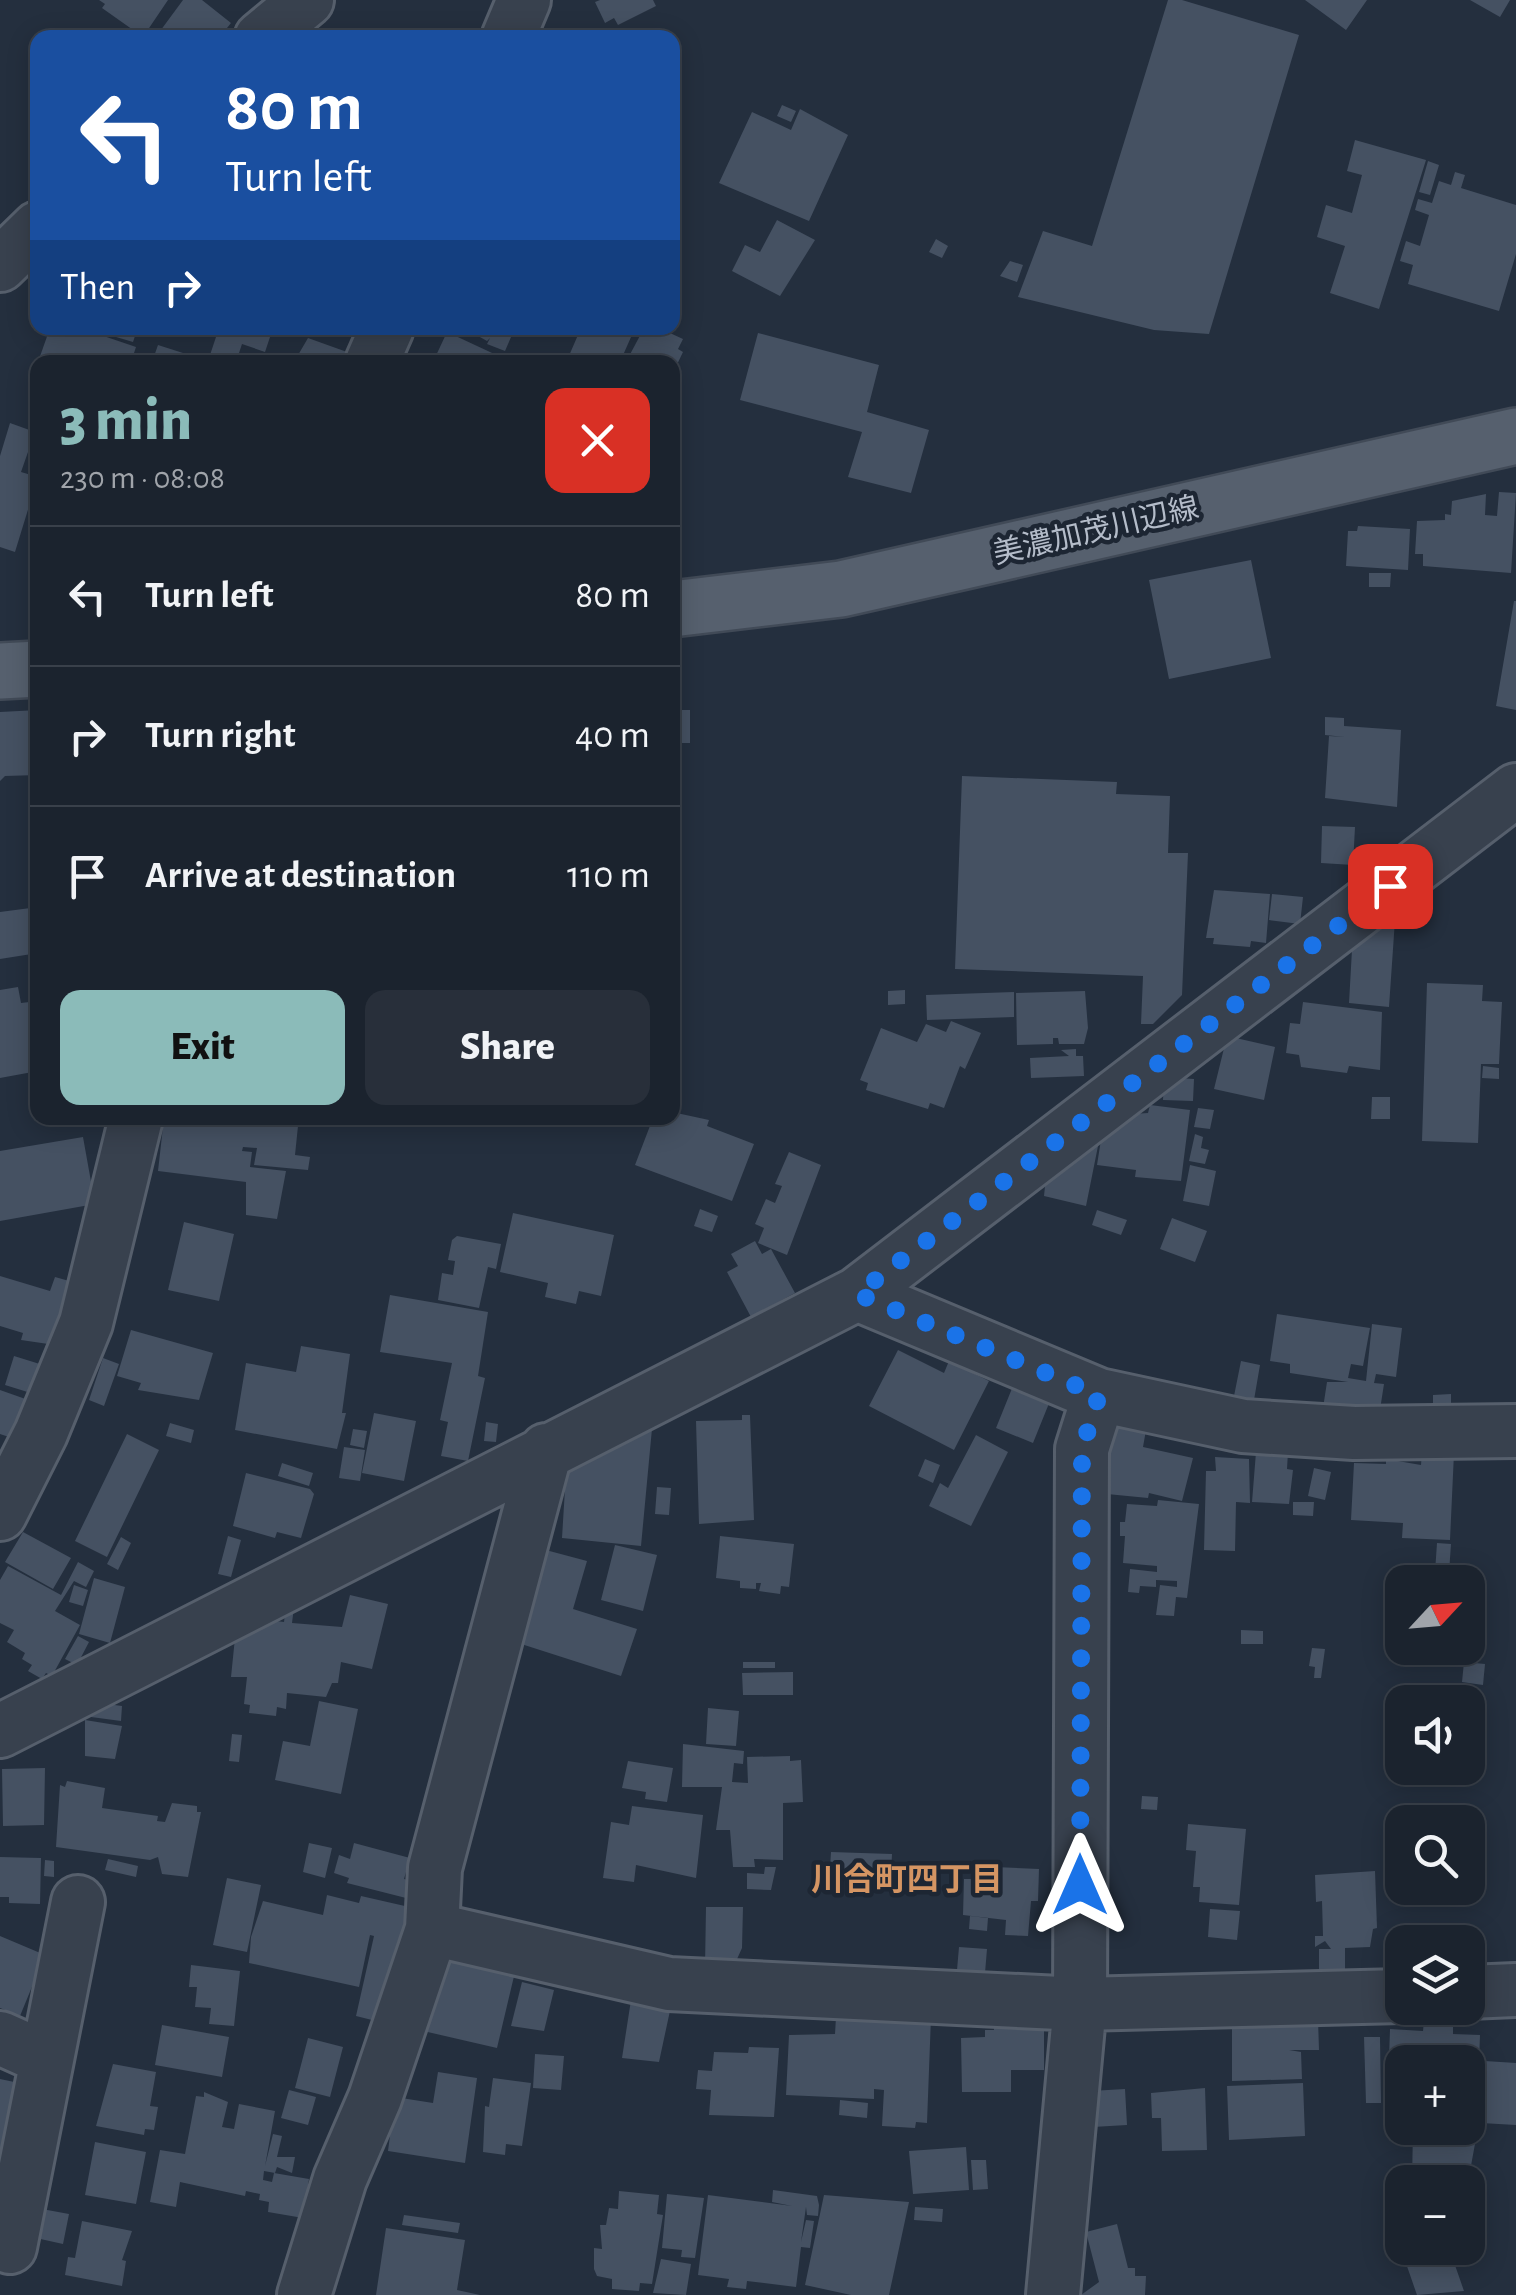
<!DOCTYPE html>
<html lang="en">
<head>
<meta charset="utf-8">
<style>
  :root { --surface:#1b232e; --page:#282f3a; --text:#f1f3f6; --muted:#a0a4aa; --line:#39404a; --accent:#8bbbb9 }
  body { margin:0; font-family:"Alegreya Sans","Noto Sans JP",sans-serif; background:var(--page); color:var(--text); height:100vh; display:flex; flex-direction:column; font-size:38px; white-space:nowrap }
  * { box-sizing:border-box; margin:0 }
  p { font-size:32px; color:var(--muted) }
  .icon { flex:none; width:55px; height:55px; fill:none; stroke:currentColor; stroke-width:2; stroke-linecap:round; stroke-linejoin:round }
  .map { position:relative; flex:1; overflow:hidden }
  .sheet { position:absolute; left:30px; top:355px; width:650px; height:770px; display:flex; flex-direction:column; background:var(--surface); border-radius:20px; box-shadow:0 5px 25px #0003,0 0 0 2px var(--line) }
  .sheet>* { flex:none }
  .top-card { position:absolute; left:30px; top:30px; width:650px; height:305px; border-radius:20px; box-shadow:0 5px 25px #0003,0 0 0 2px var(--line); background:#1a4fa0; color:#fff; overflow:hidden }
  .needle { width:65px; rotate:64deg }
  .controls { position:absolute; left:1385px; top:1565px; display:grid; gap:20px }
  .controls a { display:grid; place-items:center; width:100px; height:100px; border-radius:20px; background:var(--surface); box-shadow:0 5px 25px #0003,0 0 0 2px var(--line); font-size:50px }
  .pin { position:absolute; display:grid; place-items:center; width:85px; height:85px; color:#fff; margin:-42px; border-radius:20px; box-shadow:0 5px 15px #0006 }
  .me { position:absolute; width:110px; margin:-55px; rotate:0deg; stroke-linejoin:round; filter:drop-shadow(0 0 8px #0008) }
  .turn { display:flex; align-items:center; gap:35px; height:210px; padding:0 30px; font-size:45px }
  .turn .icon { width:130px; height:130px; stroke-width:2.5 }
  .turn b { display:block; font-size:70px; line-height:85px }
  .then { display:flex; align-items:center; height:95px; padding:0 30px; background:#0003; gap:20px; font-size:38px }
  .round { display:grid; place-items:center; flex:none; width:105px; height:105px; border-radius:20px; background:var(--page) }
  .headline { display:flex; align-items:center; justify-content:space-between; height:170px; padding:0 30px }
  h1 { font-size:60px; font-weight:800; line-height:75px; color:var(--accent) }
  .primary-button { display:flex; gap:20px; margin-top:auto; padding:20px 30px }
  .primary-button a { flex:1; height:115px; border-radius:20px; background:var(--accent); color:#111; font-size:40px; font-weight:800; line-height:115px; text-align:center }
  .primary-button a+a { background:var(--page); color:var(--text) }
  ul { padding:0; list-style:none }
  li { display:flex; align-items:center; gap:30px; height:140px; padding:0 30px; border-top:2px solid var(--line) }
  li div { flex:1 }
  li b { display:block; font-size:38px }
  li em { font-style:normal }
  .map>svg:first-child { display:block }
  .building { fill:#455162 }
  .lines { fill:none; stroke-linecap:round; stroke-linejoin:round }
  .minor-casing { stroke:#565f6c; stroke-width:58 }
  .major-casing { stroke:#414a57; stroke-width:60 }
  .minor { stroke:#38414e; stroke-width:52 }
  .major { stroke:#56606e; stroke-width:55 }
  .route { stroke:#1a73e8; stroke-width:18; stroke-dasharray:0 32.4 }
  .labels { text-anchor:middle; dominant-baseline:central; stroke-width:9; stroke-linejoin:round; paint-order:stroke }
  .street-label { font-size:30px; fill:#b4bcc9; stroke:#1d2633 }
  .neighbourhood-label { font-size:32px; font-weight:bold; fill:#d59563; stroke:#1d2633 }
</style>
</head>
<body>
<div class="map">
<svg width="1516" height="2295" viewBox="0 0 1516 2295">
  <rect width="100%" height="100%" fill="#242f3e"/>
  <path class="building" d="M99,0H168L143,37L102,8L105,4Z
    M183,0H202L231,23L219,38H155Z
    M600,0H653L656,6L618,25L614,18L605,23L595,2Z
    M1168,0H1182L1299,35L1209,334L1154,330L1018,297L1043,231L1092,246Z
    M1305,0H1367L1346,30Z
    M1470,0H1510L1500,17Z
    M782,105L796,111L791,122L777,116Z
    M800,109L848,135L809,221L719,183L752,112L791,130Z
    M1355,140L1426,160L1379,309L1330,293L1345,246L1317,237L1326,205L1352,213L1362,175L1347,171Z
    M1428,161L1439,165L1430,195L1419,192Z
    M1455,172L1465,175L1461,188L1516,205V254L1499,311L1408,284L1413,265L1400,261L1406,241L1420,246L1429,215L1415,210L1418,199L1432,203L1439,181L1451,185Z
    M777,220L815,240L780,296L732,271L745,245L760,252Z
    M936,239L948,246L942,258L929,252Z
    M1010,261L1023,265L1017,282L1000,276Z
    M50,328H80L136,347L131,362H38Z
    M108,328H130L137,330L133,342L106,334Z
    M219,328H273L265,352L242,344L236,362H152L158,345L208,361Z
    M464,328H515L505,351L487,344L490,338L487,341Z
    M581,328H635L620,362H572L568,358Z
    M644,328H659L683,339L678,349L683,352L672,375V362H626Z
    M447,332L505,359L504,362H433Z
    M758,333L879,365L867,412L929,430L911,493L848,477L862,432L740,400Z
    M308,338L347,352L343,362H294Z
    M10,423L35,432L21,472L38,477L15,552L0,547V456Z
    M1499,492L1516,493L1511,573L1423,566V554H1415L1417,521L1445,520V514L1451,515L1452,501L1486,494L1485,515L1497,516Z
    M1358,526L1410,529L1408,570L1346,566L1348,531H1357Z
    M1251,560L1271,658L1169,679L1149,580Z
    M1369,573H1391L1390,587H1369Z
    M1514,601H1516V710L1496,706Z
    M38,710V775L5,776L0,781V712Z
    M672,710H690V743H672Z
    M1325,717L1344,718V726L1401,730L1397,807L1325,798L1329,736L1345,737L1325,735Z
    M962,776L1117,782L1116,794L1170,796L1168,853H1188L1182,995L1153,1024H1141L1143,976L955,969Z
    M1322,826L1355,827L1353,865L1321,863Z
    M1214,890L1270,894L1266,943L1251,941L1250,947L1213,944L1214,938H1206Z
    M1272,894L1303,897L1300,924L1269,920Z
    M38,907V953L0,959V912Z
    M1373,918L1395,920L1389,1007L1349,1003L1353,932Z
    M1427,983L1483,985L1482,1001L1502,1002L1499,1064H1481L1478,1143L1422,1141Z
    M18,987L21,1003L38,1001V1071L0,1078V990Z
    M905,990V1004L888,1005V991Z
    M1085,991L1088,1028L1084,1044H1059L1058,1038H1053V1044L1017,1045L1016,993Z
    M1014,992V1017L927,1020L926,995Z
    M1303,1002L1382,1012L1380,1070L1349,1066L1347,1073L1301,1067L1299,1055L1286,1053L1290,1023L1300,1024Z
    M951,1021L981,1033L965,1069L960,1066L944,1108L930,1103L928,1109L866,1090L868,1083L860,1080L881,1028L917,1042L926,1024L946,1032Z
    M1227,1036L1275,1047L1264,1100L1214,1089Z
    M1076,1049V1056H1083L1084,1076L1031,1078L1030,1058L1069,1056L1061,1050Z
    M1483,1066L1499,1068V1079L1482,1078Z
    M1164,1077L1194,1079L1193,1101L1163,1100Z
    M1372,1097H1390V1119H1371Z
    M1150,1105L1190,1110L1181,1181L1135,1177L1136,1170L1097,1165L1103,1127L1118,1115L1148,1113Z
    M1198,1108L1214,1110L1210,1129L1194,1127Z
    M672,1112L709,1120L707,1126L754,1144L732,1201L635,1165L653,1118H672Z
    M164,1118L209,1121V1118H245L298,1126L295,1155L310,1157L308,1170L254,1165L257,1148L243,1147L242,1151L252,1152L250,1167L286,1171L277,1219L246,1215V1182L158,1171Z
    M1195,1134L1203,1137L1201,1148L1209,1150L1205,1164L1189,1161Z
    M83,1137L95,1204L0,1221V1151Z
    M1099,1141L1086,1206L1044,1196L1047,1167Z
    M789,1152L821,1165L787,1255L758,1243L764,1228L755,1224L766,1199L775,1203L782,1186L775,1184Z
    M1190,1165L1216,1171L1209,1206L1183,1201Z
    M700,1209L718,1216L712,1232L694,1226Z
    M1097,1210L1127,1220L1121,1235L1092,1225Z
    M513,1213L614,1235L601,1296L579,1291L576,1304L545,1297L548,1283L500,1272Z
    M1172,1218L1207,1231L1195,1262L1160,1249Z
    M184,1222L234,1234L219,1301L168,1290Z
    M457,1236L501,1244L496,1269L488,1267L479,1308L438,1300L442,1273L453,1275L455,1261L448,1260L452,1240Z
    M755,1241L762,1254L771,1249L795,1293L751,1317L727,1272L738,1266L731,1254Z
    M0,1276L50,1291L55,1277L80,1284L62,1346L21,1340L23,1333L0,1326Z
    M390,1295L488,1312L478,1376L485,1378L468,1461L441,1456L448,1422L440,1420L452,1363L380,1352Z
    M1277,1314L1370,1328L1363,1366L1351,1364L1348,1378L1366,1381L1372,1324L1402,1328L1396,1377L1376,1374L1374,1383L1384,1384L1379,1416L1323,1408L1327,1382H1348L1290,1373V1364L1270,1361Z
    M131,1330L213,1353L199,1400L138,1390L141,1383L117,1376Z
    M301,1346L350,1354L342,1413H346L337,1449L235,1430L246,1363L296,1372Z
    M898,1350L944,1373L949,1361L989,1381L954,1450L869,1406Z
    M14,1356L43,1365L34,1394L5,1385Z
    M103,1358L119,1364L104,1406L89,1400Z
    M1241,1361L1260,1365L1254,1400L1234,1396Z
    M1015,1381L1052,1396L1033,1443L996,1428Z
    M0,1390L34,1402L21,1441L0,1434Z
    M1451,1394V1408L1433,1409V1395Z
    M374,1413L416,1421L404,1481L362,1473Z
    M742,1415H750L754,1520L699,1524L696,1421L742,1420Z
    M653,1418L641,1546L562,1538L567,1456Z
    M486,1422L498,1424L496,1442L484,1441Z
    M1119,1422L1146,1430L1143,1447L1193,1458L1182,1501L1149,1493L1148,1498L1107,1494L1109,1485L1102,1483Z
    M170,1423L194,1430L191,1443L166,1436Z
    M353,1429L367,1431L364,1448L350,1445Z
    M127,1434L159,1450L107,1557L75,1541Z
    M976,1435L1008,1452L971,1526L929,1506L940,1483L948,1488Z
    M344,1447L365,1450L360,1481L339,1478Z
    M1422,1451L1454,1453L1450,1540L1402,1538L1403,1523L1351,1520L1354,1463L1386,1464V1459L1421,1465Z
    M1256,1452H1288L1287,1469L1293,1470L1289,1504L1252,1502Z
    M1215,1457L1249,1459L1250,1503L1236,1502L1235,1551L1204,1550L1206,1471H1216Z
    M925,1459L940,1465L933,1483L918,1476Z
    M282,1463L313,1473L309,1486L278,1476Z
    M1314,1468L1331,1472L1325,1500L1308,1496Z
    M246,1473L310,1489L314,1494L301,1538L277,1532L275,1538L233,1526Z
    M657,1487L671,1488L669,1515L655,1514Z
    M1158,1500L1199,1504L1187,1598L1176,1597L1174,1616L1156,1615L1160,1585L1177,1587V1581L1156,1580V1587L1140,1586L1139,1593L1128,1592L1130,1569L1157,1572V1566L1123,1563L1125,1536H1120V1522H1125L1127,1504L1157,1506Z
    M1293,1502H1314L1313,1516L1293,1515Z
    M23,1532L71,1558L53,1589L5,1562Z
    M228,1536L241,1540L231,1577L218,1574Z
    M720,1536L794,1544L789,1587L781,1586L780,1594L759,1591L761,1583H756V1589L740,1588V1581L716,1578Z
    M121,1537L131,1543L118,1570L107,1564Z
    M1437,1543L1451,1544L1449,1573L1435,1572Z
    M615,1545L657,1555L643,1611L601,1600Z
    M542,1549L587,1561L573,1609L637,1629L621,1676L515,1642Z
    M78,1562L94,1571L86,1587L74,1581L55,1611L80,1625L52,1676L46,1673L42,1679L28,1671L32,1665L22,1659L25,1653L7,1642L14,1630L0,1623V1580L8,1566L61,1595Z
    M94,1578L125,1587L110,1643L79,1634Z
    M74,1585L88,1590L83,1606L69,1602Z
    M350,1595L388,1604L372,1669L341,1662L338,1683H332L326,1697L287,1693L286,1709L277,1707L276,1716L249,1713L250,1705L244,1704L247,1677H231L236,1628L253,1618L284,1622L286,1606L294,1607L292,1623L342,1627Z
    M1241,1630L1263,1631V1644H1241Z
    M78,1636L89,1642L77,1665L65,1659Z
    M1312,1648L1325,1649L1321,1678H1314L1315,1667L1309,1666Z
    M743,1662H775V1668H743Z
    M1464,1662L1485,1664L1483,1685L1462,1682Z
    M793,1672V1695H743L742,1673Z
    M319,1701L358,1709L341,1794L275,1780L283,1741L310,1746Z
    M92,1702L122,1706L121,1721L91,1717Z
    M708,1708L739,1711L736,1746L706,1744Z
    M85,1720L122,1726L115,1759L85,1756Z
    M232,1734L242,1735L239,1762L229,1761Z
    M683,1744L744,1751L743,1764L734,1763L732,1782L748,1783L747,1757L790,1756V1761L801,1760L803,1802L783,1803V1860L754,1859L755,1867H733L730,1830H716L722,1787H682Z
    M628,1761L673,1768L667,1802L645,1799L646,1792L622,1788Z
    M45,1768L44,1825L3,1826L2,1769Z
    M67,1781L105,1788L102,1808L158,1816L157,1821L165,1822L172,1803L197,1806V1812H201L188,1877L162,1874L158,1857L150,1860L56,1847L60,1785L65,1787Z
    M1142,1796L1158,1797L1157,1810L1141,1809Z
    M632,1806L703,1815L696,1878L636,1865L634,1882L603,1878L611,1822L629,1825Z
    M1188,1824L1246,1829L1239,1905L1199,1902L1200,1887H1193L1196,1851L1186,1850Z
    M309,1843L332,1848L325,1878L303,1872Z
    M354,1843L410,1858L404,1879L412,1881L406,1898L347,1883L349,1878L334,1873L339,1855L350,1859Z
    M831,1852L892,1854L891,1875L830,1868Z
    M0,1857L41,1858L40,1904L9,1903V1897H0Z
    M108,1859L138,1866L136,1877L105,1870Z
    M45,1860L54,1861V1877L44,1876Z
    M971,1866L1039,1869L1038,1901H1031L1028,1936L1005,1935L1006,1920L963,1915L964,1879H971Z
    M765,1867H776L771,1890L747,1889V1873L764,1874Z
    M1375,1871L1377,1928L1373,1929L1370,1947L1345,1948V1975H1319V1949H1331L1325,1941L1315,1947V1936H1323L1322,1901L1316,1902L1315,1875Z
    M227,1878L261,1885L247,1952L213,1945Z
    M327,1895L359,1903L361,1896L418,1909L384,2023L356,2016L374,1936L370,1935L359,1987L249,1963L251,1937L263,1901L323,1915Z
    M706,1907H743L742,1948L733,1968L705,1967Z
    M1210,1909L1240,1911L1237,1940L1208,1937Z
    M970,1916L988,1918L987,1931L969,1929Z
    M0,1936L45,1955L20,2016L0,2008Z
    M959,1947L987,1949L985,1973L957,1970Z
    M445,1959L515,1972L497,2048L419,2030Z
    M191,1965L240,1971L234,2026L209,2024L211,2008L195,2007L197,1987H189Z
    M522,1982L554,1990L544,2031L511,2026Z
    M631,2000L671,2006L659,2062L622,2058Z
    M994,2015L1044,2021V2070H1011V2092H962L961,2038L985,2037V2030H994Z
    M836,2017H931L927,2123L916,2122L915,2128L882,2126L884,2090L874,2089V2099L786,2095L789,2035L835,2034Z
    M1232,2018L1318,2019L1319,2050H1289L1301,2052L1302,2079L1232,2081Z
    M1424,2021L1453,2022V2034L1480,2035L1477,2115L1468,2114V2062H1402V2087H1388L1390,2029L1423,2031Z
    M162,2025L229,2037L222,2077L155,2065Z
    M1364,2037H1380L1381,2103H1366Z
    M308,2038L343,2047L330,2097L295,2088Z
    M749,2047L779,2048L774,2117L709,2115L711,2090L696,2089L698,2070L712,2071L714,2052L748,2053Z
    M535,2054L564,2056L561,2090L533,2088Z
    M1485,2061L1516,2063V2125L1481,2123Z
    M113,2064L156,2072L150,2106L158,2107L154,2130L145,2129L144,2135L96,2126Z
    M438,2072L477,2078L465,2163L388,2151L395,2097L433,2103Z
    M493,2078L531,2083L522,2146L506,2144L505,2155L483,2152L485,2106L489,2107Z
    M0,2079L19,2083L0,2164Z
    M1303,2083L1305,2136L1229,2140L1227,2086Z
    M1205,2088L1207,2150L1162,2151L1161,2118H1152L1151,2093Z
    M1125,2089L1127,2125L1093,2127L1091,2091Z
    M289,2090L316,2097L308,2125L281,2118Z
    M204,2092L228,2102L222,2127L234,2129L239,2104L275,2111L265,2166L273,2134L282,2136L277,2157H295L292,2173L277,2167L275,2173L264,2171L263,2180L272,2182L274,2173L309,2179L303,2218L268,2212L269,2202L259,2200L260,2194L246,2191L245,2196L180,2182L176,2207L150,2202L160,2150L185,2154L196,2096L204,2097Z
    M840,2100L868,2103L867,2118L839,2115Z
    M1413,2128H1471V2133H1477L1468,2182H1450V2172L1436,2171L1435,2182H1412Z
    M95,2142L146,2152L136,2204L85,2195Z
    M966,2147L969,2190L913,2194L909,2151Z
    M971,2160H986L988,2189L973,2190Z
    M773,2190L817,2196L819,2205L818,2216L807,2215L806,2207L801,2242L806,2220L814,2221L810,2248L801,2247L796,2287L747,2281L746,2289L727,2287L729,2279L698,2275L708,2195L792,2206L772,2202Z
    M619,2191L659,2195L657,2214L663,2215L652,2284L640,2283L639,2291L612,2289V2279L597,2276L594,2269V2248L602,2249L600,2225H606L609,2208L618,2209Z
    M667,2194L704,2198L695,2258L681,2257L682,2250L662,2248Z
    M824,2195L909,2202L889,2295H851L805,2285Z
    M915,2207L943,2209L942,2222L914,2220Z
    M42,2209L69,2214L63,2244L36,2238Z
    M404,2215L460,2223L458,2233L402,2225Z
    M82,2221L132,2231L122,2260L126,2261L122,2286L65,2275L68,2257L75,2258Z
    M1117,2224L1128,2268H1135V2276H1146L1145,2295H1081L1099,2282L1086,2232Z
    M386,2228L465,2240L457,2290L480,2295H376Z
    M1449,2248L1464,2291L1417,2295L1401,2249Z
    M661,2259L691,2264L686,2295L653,2293Z"/>
  <g class="lines">
    <defs>
      <path id="minor" d="M261,38L307,0
        M508,38L524,0
        M0,265L38,228
        M372,362L387,328
        M857,1294L1099,1395L1243,1426L1354,1433L1516,1431
        M0,1514L41,1433L86,1323L136,1118
        M0,1731L857,1294L1516,790
        M432,1929L669,1984L1080,2004L1402,1996
        M1468,1992L1516,1990
        M0,2038L47,2059
        M10,2247L78,1902
        M304,2295L340,2179L375,2098L432,1929L435,1868L546,1450
        M1053,2295L1080,2004L1082,1449L1099,1395"/>
      <path id="major" d="M672,609L841,589L1516,436
        M0,671L38,669"/>
    </defs>
    <use href="#minor" class="minor-casing"/>
    <use href="#major" class="major-casing"/>
    <use href="#minor" class="minor"/>
    <use href="#major" class="major"/>
  </g>
  <g class="lines">
    <path class="route" d="M1080,1885L1082,1449L1099,1395L857,1294L1390,886"/>
  </g>
  <g class="labels">
    <g class="street-label">
      <text transform="translate(1096 531) rotate(-13)">美濃加茂川辺線</text>
    </g>
    <g class="neighbourhood-label">
      <text x="907" y="1880">川合町四丁目</text>
    </g>
  </g>
</svg>
<div class="controls">
<a><svg class="needle" viewBox="-14 -14 28 28"><path d="M0-13l5 13h-10z" fill="#e53935"/><path d="M0 13l5-13h-10z" fill="#a0a4aa"/></svg></a>
<a><svg class="icon" aria-label="sound" viewBox="0 0 24 24"><path d="M4 9h4l5-4v14l-5-4H4zM17 9q2 3 0 6"/></svg></a>
<a><svg class="icon" aria-label="search" viewBox="0 0 24 24"><circle cx="10" cy="10" r="6"/><path d="M15 15l6 6"/></svg></a>
<a><svg class="icon" aria-label="layers" viewBox="0 0 24 24"><path d="M12 4l9 5-9 5-9-5zM3 14l9 5 9-5"/></svg></a>
<a>+</a>
<a>−</a>
</div>
<div class="pin" style="left:1390px;top:886px;background:#d93025"><svg class="icon" aria-label="arrive" viewBox="0 0 24 24"><path d="M6 21V4h12l-3 4 3 4H6"/></svg></div>
<svg class="me" style="left:1080px;top:1885px" viewBox="-20 -20 40 40"><path d="M0-17L14 15 0 8-14 15z" fill="#1a73e8" stroke="#fff" stroke-width="4"/></svg>
<div class="top-card">
<div class="turn"><svg class="icon" aria-label="left" viewBox="0 0 24 24"><path d="M17 20v-9H6M10 6l-5 5 5 5"/></svg><div><b>80 m</b>Turn left</div></div>
<div class="then">Then<svg class="icon" aria-label="right" viewBox="0 0 24 24"><path d="M7 20v-9h11M14 6l5 5-5 5"/></svg></div>
</div>
<section class="sheet">
<div class="headline"><div><h1>3 min</h1><p>230 m · 08:08</p></div><a class="round" style="background:#d93025;color:#fff"><svg class="icon" aria-label="close" viewBox="0 0 24 24"><path d="M6 6l12 12M18 6L6 18"/></svg></a></div>
<ul>
<li><svg class="icon" aria-label="left" viewBox="0 0 24 24"><path d="M17 20v-9H6M10 6l-5 5 5 5"/></svg><div><b>Turn left</b></div><em>80 m</em></li>
<li><svg class="icon" aria-label="right" viewBox="0 0 24 24"><path d="M7 20v-9h11M14 6l5 5-5 5"/></svg><div><b>Turn right</b></div><em>40 m</em></li>
<li><svg class="icon" aria-label="arrive" viewBox="0 0 24 24"><path d="M6 21V4h12l-3 4 3 4H6"/></svg><div><b>Arrive at destination</b></div><em>110 m</em></li>
</ul>
<div class="primary-button"><a>Exit</a><a>Share</a></div>
</section>
</div>
</body>
</html>
